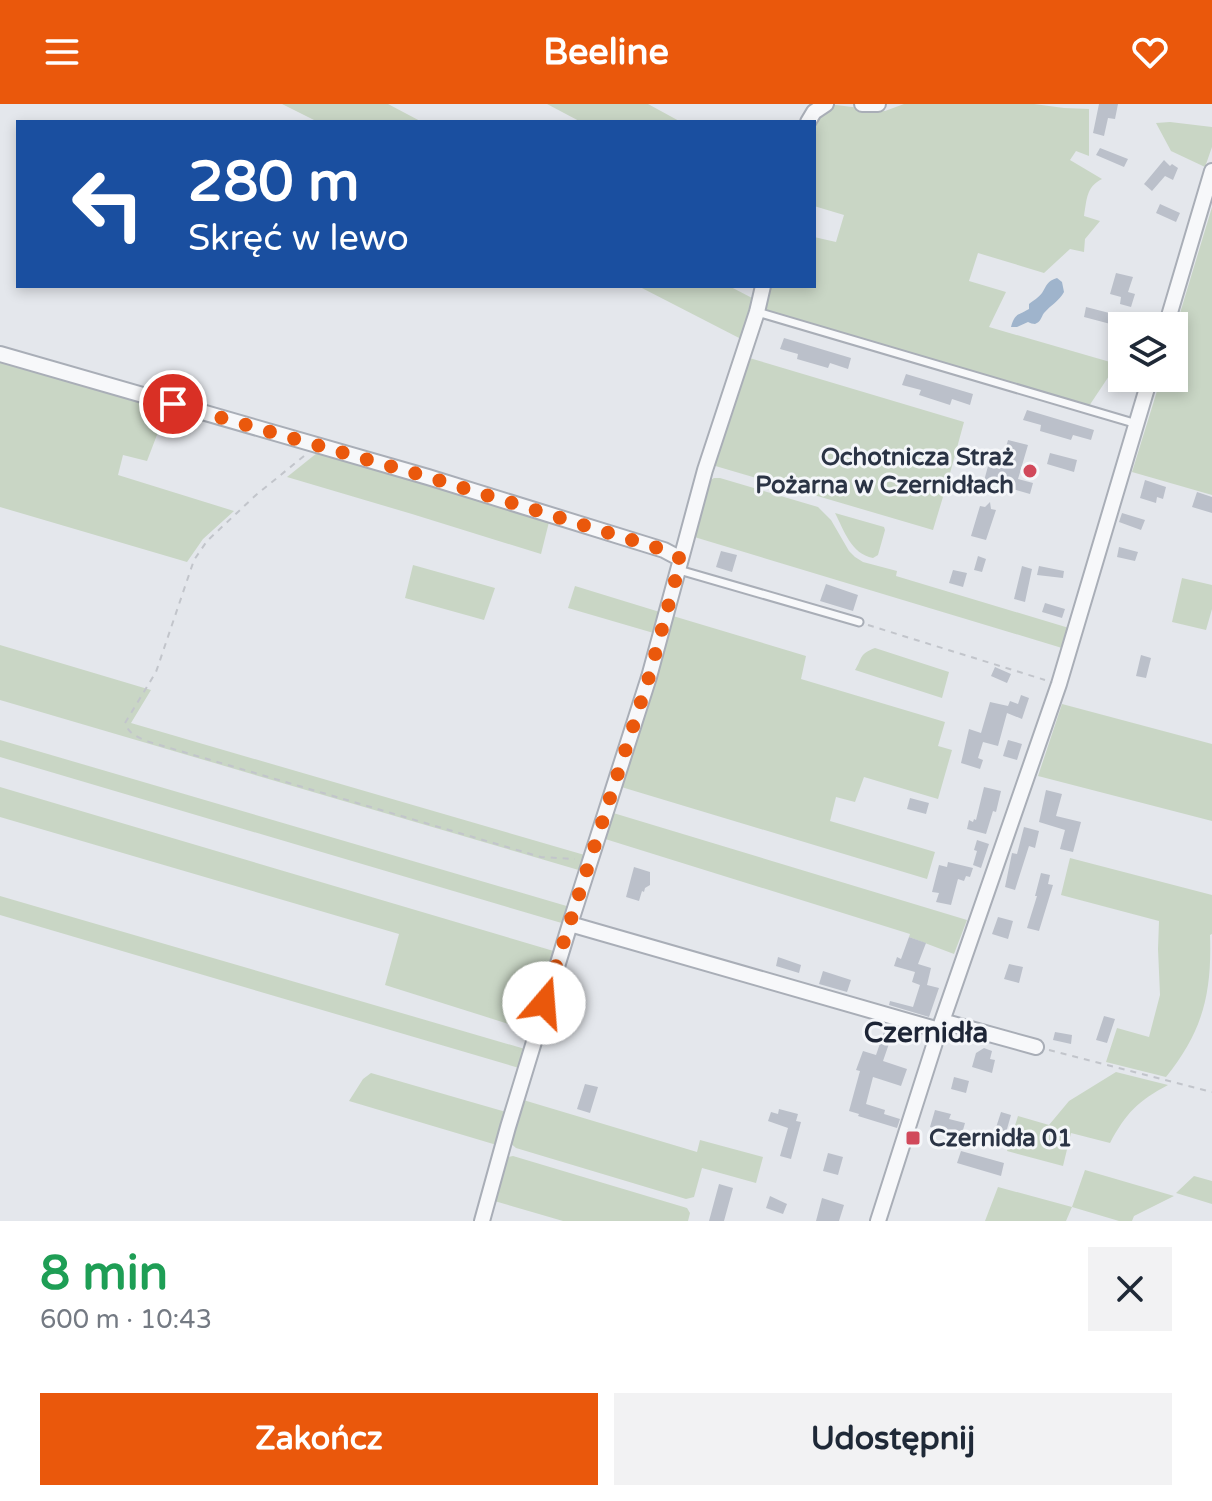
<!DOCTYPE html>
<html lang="pl">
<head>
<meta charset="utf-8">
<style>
  :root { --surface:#fff; --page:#f2f2f3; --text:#1f2937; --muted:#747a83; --accent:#ea580c }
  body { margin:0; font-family:"Varela Round",sans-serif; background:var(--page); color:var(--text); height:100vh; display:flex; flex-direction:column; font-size:30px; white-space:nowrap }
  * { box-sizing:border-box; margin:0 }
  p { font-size:26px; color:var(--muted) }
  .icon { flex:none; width:44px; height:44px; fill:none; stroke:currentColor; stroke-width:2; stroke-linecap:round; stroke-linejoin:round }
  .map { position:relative; height:1117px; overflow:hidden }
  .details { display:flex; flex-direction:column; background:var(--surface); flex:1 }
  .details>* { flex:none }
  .top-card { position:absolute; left:16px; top:16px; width:800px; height:168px; border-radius:0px; box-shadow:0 4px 12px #0003; background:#1a4fa0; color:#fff; overflow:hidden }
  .tools { position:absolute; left:1108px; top:208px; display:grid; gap:16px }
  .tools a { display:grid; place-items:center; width:80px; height:80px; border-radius:0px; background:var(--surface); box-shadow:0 4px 12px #0003; font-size:40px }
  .pin { position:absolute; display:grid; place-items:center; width:68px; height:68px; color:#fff; margin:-34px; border:4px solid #fff; border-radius:50%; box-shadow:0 2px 8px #0007 }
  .me { position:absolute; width:88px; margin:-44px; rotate:18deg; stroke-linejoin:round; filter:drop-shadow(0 0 6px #0008) }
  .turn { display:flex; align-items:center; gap:28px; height:168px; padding:0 40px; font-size:36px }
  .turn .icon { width:104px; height:104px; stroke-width:2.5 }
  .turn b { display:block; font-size:56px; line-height:68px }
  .round { display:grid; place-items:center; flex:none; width:84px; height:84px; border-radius:0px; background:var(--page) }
  .summary { display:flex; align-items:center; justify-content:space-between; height:136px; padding:0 40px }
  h1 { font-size:48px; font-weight:700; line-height:60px; color:#1e9e55 }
  .button { display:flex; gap:16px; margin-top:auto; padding:16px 40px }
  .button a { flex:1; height:92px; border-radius:0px; background:var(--accent); color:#fff; font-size:32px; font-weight:700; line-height:92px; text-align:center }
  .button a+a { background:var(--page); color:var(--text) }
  header { display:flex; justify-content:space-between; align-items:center; height:104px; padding:0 40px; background:var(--accent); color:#fff; font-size:36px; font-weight:700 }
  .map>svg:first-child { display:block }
  .green { fill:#c9d6c5 }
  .water { fill:#9fb4cc }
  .building { fill:#bbc0ca }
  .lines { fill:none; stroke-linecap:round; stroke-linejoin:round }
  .lane-casing { stroke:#a9aeb7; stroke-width:11 }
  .street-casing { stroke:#a9aeb7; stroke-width:18 }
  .path { stroke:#c2c5cb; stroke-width:2; stroke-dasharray:6 6; stroke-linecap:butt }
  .lane { stroke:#f7f8fa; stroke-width:7 }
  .street { stroke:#f7f8fa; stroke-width:14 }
  .route { stroke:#ea580c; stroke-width:14; stroke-dasharray:0 25.2 }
  .poi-dot { fill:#d1495b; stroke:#f4f6f9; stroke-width:3 }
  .labels { text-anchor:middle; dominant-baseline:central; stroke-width:6; stroke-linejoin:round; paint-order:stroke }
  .poi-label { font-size:24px; font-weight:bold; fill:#2b3445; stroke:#f4f6f9; text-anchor:end }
  .quarter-label { font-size:28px; font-weight:bold; fill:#1d2536; stroke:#f4f6f9 }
</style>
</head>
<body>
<header><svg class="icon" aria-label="menu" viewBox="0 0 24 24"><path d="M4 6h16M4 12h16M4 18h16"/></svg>Beeline<svg class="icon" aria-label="heart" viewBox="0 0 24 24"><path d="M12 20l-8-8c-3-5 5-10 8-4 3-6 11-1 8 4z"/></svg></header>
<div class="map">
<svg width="1212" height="1117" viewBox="0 0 1212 1117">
  <rect width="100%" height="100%" fill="#e4e7ec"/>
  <path class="green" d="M282,0H388L422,18H318Z
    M547,0H648L681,18H581Z
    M904,0H1034L1064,4L1089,5V52L1076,47L1070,56L1102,75C1086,83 1087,95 1084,112L1100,117L1085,135L1084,148L1070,145L1044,169L978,149L969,177L1006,188L989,223L1117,260L1089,302L762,205L768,182H814V133L836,138L844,111L814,102V18L825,3L836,1L885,7Z
    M1170,18L1212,23V43L1205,63L1171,47L1156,19Z
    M1212,103V391L1132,368L1161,274H1174V229Z
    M638,182H729L754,195L743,236Z
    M0,253L168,302L147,357L123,351L118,371L234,407L203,435L187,458L0,403Z
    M746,253L964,318L949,373L933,426L712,361Z
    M322,345L550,414L541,450L412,410L287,373Z
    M714,374H720L818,403L831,416L849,447L855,453L863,458L897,467L896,472L1069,524L1062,544L691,432L707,378Z
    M835,409L884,423L885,426L878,451L873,454C851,450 844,426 835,409Z
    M413,461L495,484L484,516L405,494Z
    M1182,474L1212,481V505L1206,526L1172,518Z
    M575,482L663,509L657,530L568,504Z
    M673,512L806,552L801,575L945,618L938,642L952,646L938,695L864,673L855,698L836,693L830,717L935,748L927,775L618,682Z
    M0,541L151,586L131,619L588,752L582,767L0,596Z
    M875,544L949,568L942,594L855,566C863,553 859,550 875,544Z
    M1062,600L1212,640V717L1038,672Z
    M0,636L570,803L565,820L0,653Z
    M0,683L557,848L531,927L385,881L399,830L0,713Z
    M610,708L967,816L954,850L909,833L910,830L602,734Z
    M1070,754L1212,791V830L1210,831C1212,889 1203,927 1166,973L1106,958L1117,924L1149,933L1160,891L1158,845L1159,817L1061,791Z
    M0,792L525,945L519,964L0,811Z
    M1116,968L1168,981C1138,997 1126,1009 1110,1039L1071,1029L1063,1062L1007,1047L1018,1012L1049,1021L1069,997Z
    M371,969L506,1008L500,1042L349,997L363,975Z
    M520,995L697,1048L700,1036L763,1053L756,1079L702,1064L694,1093L686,1095L516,1044L509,1038Z
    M513,1052L687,1104L690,1109L688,1117H563L491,1096L504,1054Z
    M1085,1066L1174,1092L1134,1112L1132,1117H1119L1072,1103L1066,1117H985L998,1083L1072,1103Z
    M1194,1072L1212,1077V1100L1176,1089Z"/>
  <path class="water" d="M1057,174L1062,178L1064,188C1059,197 1051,201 1044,209C1041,213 1041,218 1035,220C1033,220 1030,219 1028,218L1017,223H1011C1015,209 1017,212 1029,205V200C1033,197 1039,193 1042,189C1047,181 1047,177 1057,174Z"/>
  <path class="building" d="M1099,0H1118L1115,15L1108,14L1104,32L1093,29Z
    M1100,44L1128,55L1124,63L1096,51Z
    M1164,56L1170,62L1172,60L1178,64L1173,76L1165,72L1152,87L1144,80Z
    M1160,100L1180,109L1176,118L1156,109Z
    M1116,169L1133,173L1128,188L1135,190L1131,203L1120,200L1121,193L1110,190Z
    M1086,203L1121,212L1118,222L1084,213Z
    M784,234L851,254L848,265L830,259L828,264L797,255L798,250L780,245Z
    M906,270L973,290L970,301L952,295L950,301L919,291L921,286L902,281Z
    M1027,306L1094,326L1091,336L1073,331L1071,336L1040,327L1041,321L1023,316Z
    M1008,336L1028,341L1018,375L1033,379L1030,390L984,377L988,362L1000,365Z
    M1050,349L1077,356L1074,368L1047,360Z
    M1145,376L1166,383L1163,395L1157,393L1156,399L1140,394Z
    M1197,388L1212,393V409L1192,403Z
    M990,398L991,405L996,406L986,436L971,432L980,402L985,403Z
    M1122,409L1145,416L1141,426L1119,418Z
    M1119,443L1138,448L1135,457L1117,453Z
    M721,447L737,451L732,468L716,463Z
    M978,452L986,455L982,468L974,466Z
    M1022,462L1032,465L1025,498L1014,495Z
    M1039,462L1064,467L1063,474L1037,471Z
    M953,466L967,469L963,483L949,479Z
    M826,480L858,491L853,507L820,497Z
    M1045,499L1065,505L1062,514L1042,508Z
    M1141,551L1151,554L1146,574L1136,572Z
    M995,563L1011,570L1007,579L991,572Z
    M1021,591L1029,594L1022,615L1007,609L998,642L983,638L978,654L983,656L980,665L961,659L969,625L981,629L990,598L1008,602L1010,597L1018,600Z
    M1008,636L1022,640L1017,656L1003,652Z
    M984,683L1001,687L996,708L993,707L986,730L967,725L969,716L973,718L974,715L976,716Z
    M1046,686L1062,690L1056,712L1081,718L1073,748L1060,745L1065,726L1039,718Z
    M910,694L929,699L926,710L907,705Z
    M1024,723L1039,727L1035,744L1029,742L1015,786L1005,783L1012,749L1017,750Z
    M977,736L989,740L981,764L973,761L977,747L974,746Z
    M948,758L973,764L970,773L966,772L964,777L958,775L951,801L936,798L939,789L932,788L939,761L947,763Z
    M634,763L650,768V781L645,784L644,788L642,787L639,797L626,793Z
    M1041,769L1050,771L1048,780L1053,781L1039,827L1027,824L1037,792H1035Z
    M998,813L1013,817L1008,835L992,830Z
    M909,833L926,839L918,860L931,864L927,881L939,884L929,913L889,901L890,897L913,903L920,881L912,878L915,868L894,862L897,853L901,855Z
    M778,853L801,861L799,869L776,862Z
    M1009,860L1023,863L1019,879L1004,875Z
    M823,867L851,876L847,888L819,880Z
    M1104,912L1115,915L1107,939L1096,936Z
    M884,928L892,931L883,957L907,965L901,982L873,973L866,1000L885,1006L884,1010L900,1015L897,1024L858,1012L859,1010L849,1007L860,967L856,966L863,947L876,951Z
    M1055,928L1072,931L1071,940L1053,936Z
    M984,944L992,947L990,955L995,956L992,969L972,963L976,949Z
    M954,973L969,977L966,989L951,985Z
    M585,980L598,983L590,1009L577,1005Z
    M779,1005L798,1010L796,1017L801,1018L791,1055L780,1052L788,1024L768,1017L771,1008L778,1010Z
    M935,1006L951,1010L949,1015L965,1019L961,1033L930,1023Z
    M1001,1008L1011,1011L1003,1039L992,1036Z
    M961,1047L1004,1059L1001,1072L957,1059Z
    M828,1049L843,1053L838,1071L823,1067Z
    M719,1080L733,1084L724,1117H709Z
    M770,1092L787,1100L783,1110L766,1104Z
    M822,1094L844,1101L839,1117H816Z"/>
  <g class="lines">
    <defs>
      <path id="lane" d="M757,208L1137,320
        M679,466L859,518"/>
      <path id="street" d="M862,0H878
        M808,18L814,8L826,0
        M1166,222L1212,67
        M0,250L428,373L664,446L681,455L649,573L570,820L939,926
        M681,455L705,366L757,208L763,182
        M942,917L1036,943
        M482,1117L508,1023L570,820
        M878,1117L939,926L1059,580L1150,274"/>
    </defs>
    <use href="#lane" class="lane-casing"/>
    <use href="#street" class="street-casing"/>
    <path class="path" d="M304,352L256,391L207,437L194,456L156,568L125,619C129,630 136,632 146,637L541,753L575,755
      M868,521L1045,576
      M1049,946L1212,988"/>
    <use href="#lane" class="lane"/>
    <use href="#street" class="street"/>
  </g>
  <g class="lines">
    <path class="route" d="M173,300L428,373L664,446L681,455L649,573L544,899"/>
  </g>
  <g class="poi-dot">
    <circle cx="1030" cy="367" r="8"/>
    <rect x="905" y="1026" width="16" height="16" rx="4"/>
  </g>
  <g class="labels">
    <g class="poi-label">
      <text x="1014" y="353">Ochotnicza Straż<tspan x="1014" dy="28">Pożarna w Czernidłach</tspan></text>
      <text x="929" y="1034" text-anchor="start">Czernidła 01</text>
    </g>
    <g class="quarter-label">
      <text x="926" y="929">Czernidła</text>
    </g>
  </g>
</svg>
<div class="tools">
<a><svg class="icon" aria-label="layers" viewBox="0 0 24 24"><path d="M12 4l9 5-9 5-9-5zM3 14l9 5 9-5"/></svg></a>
</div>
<div class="pin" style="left:173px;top:300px;background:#d93025"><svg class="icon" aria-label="arrive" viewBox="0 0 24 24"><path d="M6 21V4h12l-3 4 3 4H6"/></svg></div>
<svg class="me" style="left:544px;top:899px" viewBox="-20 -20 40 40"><circle r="19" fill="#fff"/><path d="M0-13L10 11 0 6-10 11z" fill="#ea580c"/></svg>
<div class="top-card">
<div class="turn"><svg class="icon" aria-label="left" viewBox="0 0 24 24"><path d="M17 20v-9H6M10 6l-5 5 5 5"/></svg><div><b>280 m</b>Skręć w lewo</div></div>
</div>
</div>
<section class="details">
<div class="summary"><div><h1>8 min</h1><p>600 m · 10:43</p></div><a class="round"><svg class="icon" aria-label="close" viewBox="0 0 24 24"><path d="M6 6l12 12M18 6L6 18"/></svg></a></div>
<div class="button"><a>Zakończ</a><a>Udostępnij</a></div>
</section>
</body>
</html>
